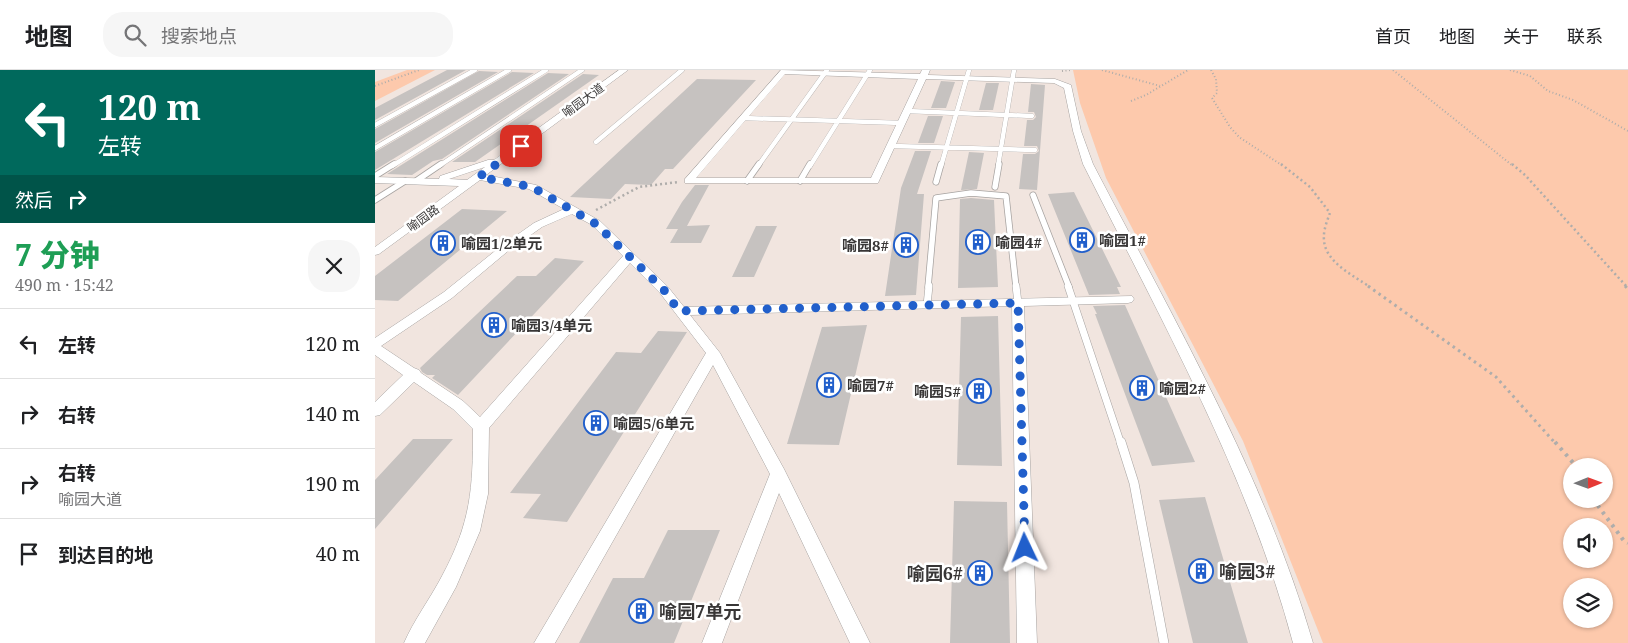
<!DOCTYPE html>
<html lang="zh">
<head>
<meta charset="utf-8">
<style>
  :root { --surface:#fff; --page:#f6f6f6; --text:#202124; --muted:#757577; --line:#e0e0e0 }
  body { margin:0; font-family:"Noto Serif","Noto Sans SC",serif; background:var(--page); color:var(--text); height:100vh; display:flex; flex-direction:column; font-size:19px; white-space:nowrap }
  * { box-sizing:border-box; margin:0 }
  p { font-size:16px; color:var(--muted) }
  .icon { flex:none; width:28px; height:28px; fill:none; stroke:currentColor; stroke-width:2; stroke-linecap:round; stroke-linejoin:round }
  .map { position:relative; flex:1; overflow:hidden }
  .panel { display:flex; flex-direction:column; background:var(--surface); width:375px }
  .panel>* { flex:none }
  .hud { background:#00695c; color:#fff; overflow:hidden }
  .needle { width:32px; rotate:89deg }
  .fabs { position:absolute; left:1188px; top:388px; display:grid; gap:10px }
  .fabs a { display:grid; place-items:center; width:50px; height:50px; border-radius:50%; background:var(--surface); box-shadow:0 1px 4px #0004; font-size:25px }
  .pin { position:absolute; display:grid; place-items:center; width:42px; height:42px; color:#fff; margin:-21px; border-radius:10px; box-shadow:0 2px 8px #0006 }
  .me { position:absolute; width:55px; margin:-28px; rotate:358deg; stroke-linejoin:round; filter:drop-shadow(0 0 4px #0008) }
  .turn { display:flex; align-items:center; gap:18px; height:105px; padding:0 15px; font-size:22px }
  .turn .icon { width:65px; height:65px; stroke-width:2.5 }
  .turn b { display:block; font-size:35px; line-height:42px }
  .then { display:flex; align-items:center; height:48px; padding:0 15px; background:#0003; gap:10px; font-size:19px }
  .round { display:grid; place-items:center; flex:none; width:52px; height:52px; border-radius:20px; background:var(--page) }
  .head { display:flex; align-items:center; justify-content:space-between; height:85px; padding:0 15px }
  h1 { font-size:30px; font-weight:800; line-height:38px; color:#1e9e55 }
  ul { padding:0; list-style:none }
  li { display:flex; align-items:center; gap:15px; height:70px; padding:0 15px; border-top:1px solid var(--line) }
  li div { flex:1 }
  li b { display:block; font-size:19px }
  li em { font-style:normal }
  header { display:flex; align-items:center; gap:30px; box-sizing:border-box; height:70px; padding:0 25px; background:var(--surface); border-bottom:1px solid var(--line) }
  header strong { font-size:24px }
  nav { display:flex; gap:28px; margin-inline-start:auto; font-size:18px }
  .search { width:350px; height:45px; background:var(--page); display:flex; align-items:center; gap:12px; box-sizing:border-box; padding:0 18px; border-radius:20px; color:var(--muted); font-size:19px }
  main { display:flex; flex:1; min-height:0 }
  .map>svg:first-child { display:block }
  .built { fill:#f1e5df; fill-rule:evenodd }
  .green { fill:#fdc9ac; fill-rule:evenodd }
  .building { fill:#c6c2c0 }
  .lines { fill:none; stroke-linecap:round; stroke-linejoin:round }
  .service-far3-casing { stroke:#a7a3a1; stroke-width:5 }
  .service-far2-casing { stroke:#a7a3a1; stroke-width:7 }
  .service-far1-casing { stroke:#a7a3a1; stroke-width:8 }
  .service-casing { stroke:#a7a3a1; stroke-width:10 }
  .minor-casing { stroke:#a7a3a1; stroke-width:1 }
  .path-far3 { stroke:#afadab; stroke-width:2; stroke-dasharray:1 2.5; stroke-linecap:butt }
  .path-far2 { stroke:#afadab; stroke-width:2.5; stroke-dasharray:2 3; stroke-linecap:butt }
  .path-far1 { stroke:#afadab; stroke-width:3; stroke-dasharray:2.5 4; stroke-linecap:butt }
  .path { stroke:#afadab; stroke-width:4; stroke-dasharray:3 5; stroke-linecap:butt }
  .service-far3 { stroke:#fff; stroke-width:4.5 }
  .service-far2 { stroke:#fff; stroke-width:5.5 }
  .service-far1 { stroke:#fff; stroke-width:7 }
  .service { stroke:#fff; stroke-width:9 }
  .minor { fill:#fff; fill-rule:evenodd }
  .route { stroke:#215fcb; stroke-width:9; stroke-dasharray:0 16.2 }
  .labels { text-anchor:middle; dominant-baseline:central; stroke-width:5; stroke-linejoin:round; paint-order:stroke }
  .far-street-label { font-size:12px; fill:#383636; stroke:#fff }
  .poi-label { font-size:15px; font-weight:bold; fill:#383636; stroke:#fff; text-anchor:start }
  .near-poi-label { font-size:18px; font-weight:bold; fill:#383636; stroke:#fff; text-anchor:start }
</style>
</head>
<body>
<header>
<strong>地图</strong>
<div class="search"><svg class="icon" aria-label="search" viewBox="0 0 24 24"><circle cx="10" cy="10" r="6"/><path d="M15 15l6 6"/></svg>搜索地点</div>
<nav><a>首页</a><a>地图</a><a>关于</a><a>联系</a></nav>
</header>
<main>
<section class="panel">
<div class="hud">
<div class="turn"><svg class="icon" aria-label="left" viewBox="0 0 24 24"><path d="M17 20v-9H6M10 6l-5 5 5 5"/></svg><div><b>120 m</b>左转</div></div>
<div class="then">然后<svg class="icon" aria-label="right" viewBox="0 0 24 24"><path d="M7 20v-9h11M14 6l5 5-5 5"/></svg></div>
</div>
<div class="head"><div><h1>7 分钟</h1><p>490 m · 15:42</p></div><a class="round"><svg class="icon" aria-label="close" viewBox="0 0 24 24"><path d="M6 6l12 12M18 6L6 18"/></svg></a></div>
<ul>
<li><svg class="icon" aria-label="left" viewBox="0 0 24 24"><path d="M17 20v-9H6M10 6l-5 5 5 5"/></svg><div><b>左转</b></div><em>120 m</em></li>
<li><svg class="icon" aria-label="right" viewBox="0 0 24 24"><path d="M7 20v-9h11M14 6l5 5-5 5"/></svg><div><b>右转</b></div><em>140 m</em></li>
<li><svg class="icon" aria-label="right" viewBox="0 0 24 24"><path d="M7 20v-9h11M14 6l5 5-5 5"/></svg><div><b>右转</b><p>喻园大道</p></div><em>190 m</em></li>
<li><svg class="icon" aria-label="arrive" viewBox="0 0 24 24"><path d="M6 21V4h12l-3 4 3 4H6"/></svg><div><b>到达目的地</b></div><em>40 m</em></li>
</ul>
</section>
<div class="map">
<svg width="1253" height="573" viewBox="0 0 1253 573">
  <rect width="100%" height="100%" fill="#f7f4f2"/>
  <path class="built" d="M0,0H1018L1226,193L1253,573H0ZM1196,396H1229V429H1196ZM1196,456H1229V489H1196ZM1196,516H1229V549H1196Z"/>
  <path class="green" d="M32,0H60L0,31V12Z
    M698,0H1253V573H948L868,371L731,108L705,33ZM1196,396H1229V429H1196ZM1196,456H1229V489H1196ZM1196,516H1229V549H1196Z"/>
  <path class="building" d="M72,0H91L0,50V38Z
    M104,1L123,2L0,73V59Z
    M137,2L159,3L0,100V82Z
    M173,3L194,4L67,89L58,91L37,105L12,104Z
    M208,4L224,5L100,92H77Z
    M322,9L381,10L298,99H290L276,115L250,114L236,129L195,127Z
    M566,11L580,12L571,38H556Z
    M611,13H624L618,40H604Z
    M656,14L670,15L662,120L644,119L648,84H660L664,81L662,76H649L652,50H658L661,47L659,42H653Z
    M553,46H568L559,73H543Z
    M540,81H556L542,124H549L541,225L510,226L526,118Z
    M594,82L609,83L602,119L586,120Z
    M320,115H334L312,156L335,155L326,173H295L303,159H291L307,132Z
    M699,122L746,217H742L745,224L714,225L673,124Z
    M596,128L619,130L623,217L583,218L585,129Z
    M87,139L132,141L23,231L0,230V206Z
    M381,156H402L379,207H357Z
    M180,188L209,191L83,325L57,308L60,305H52L47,302L45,298L142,206H161Z
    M750,235L820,392L777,396L720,244H722L718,236Z
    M623,246L627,396L582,395L586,247Z
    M492,255L464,375L412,374L447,257Z
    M283,261L312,262L192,452L148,448L166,424L135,423L241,282L266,283Z
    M38,369H78L0,459V410Z
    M830,427L873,573H818L784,430Z
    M579,431L632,432L635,573H575Z
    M293,460H345L299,573H204L238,508H269Z"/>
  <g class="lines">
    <defs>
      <path id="service-far3" d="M532,41L657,46
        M368,48L527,53
        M0,55L100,0
        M221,72L307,0
        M517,76L660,80
        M0,78L134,0
        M17,96L171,0
        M64,96L207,0
        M383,96L452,0
        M435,96L495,0
        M566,96L594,0
        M623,96L639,0"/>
      <path id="service-far2" d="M0,106L19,94
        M41,111L66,94
        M372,111L384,94
        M425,111L435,94
        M561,112L566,94
        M620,117L624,94
        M658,125L694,217
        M0,130L30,111
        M553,217L561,128L596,123L631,126L641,217"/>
      <path id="service-far1" d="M641,216L643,233
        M693,216L746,374
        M552,235L554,216"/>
      <path id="service" d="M746,372L759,413L789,573"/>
      <path id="minor" d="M244,0H253L111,105L161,115L225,151L293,217L309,237L757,226L759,229L757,232L753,233L649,236L662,573H642L637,236L315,245L345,283L409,399L495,573H475L404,423L347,573H327L395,404L338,295L180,573H159L331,283L285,223L255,193L114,358L113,424L105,461L81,517L50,573H29C39,550 55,529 67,506C96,452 98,419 98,359L78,339L39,312L5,345L0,346V332L28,305L0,285V268L69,222L125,177L159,153L189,139L154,119L105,110L4,184L0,185V177L84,116L0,113V107L64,109L65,106L113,90H119ZM110,97L92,110L74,109ZM197,144L217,155L248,186L105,347L88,331L46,303L44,300L39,298L6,276L77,228L133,181L167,157Z
        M406,0L545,4L547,0H555L553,5L680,9L696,15L706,61L718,94C799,250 889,404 938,573H918C873,404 786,250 708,94L698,61L689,18L679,13L551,9L503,113H310V109ZM410,4L543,9L496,108H321Z"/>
    </defs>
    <use href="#service-far3" class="service-far3-casing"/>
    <use href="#service-far2" class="service-far2-casing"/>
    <use href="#service-far1" class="service-far1-casing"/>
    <use href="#service" class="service-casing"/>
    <use href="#minor" class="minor-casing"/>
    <path class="path-far3" d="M727,0L785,16
      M836,0L841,9L842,23L837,28L855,57L864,67L908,96
      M1018,0L1138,96
      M1135,0L1155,6L1173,21L1198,30L1253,61
      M687,1L696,0
      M0,16L44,0
      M756,31L771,25L813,0"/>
    <path class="path-far2" d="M906,94L935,117L955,143C952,151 948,161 949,170C950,192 979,206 995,217
      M1137,94L1150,105L1252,217
      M221,140L264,117L303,112"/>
    <path class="path-far1" d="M993,216L1121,307L1181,374
      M1250,216L1253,219"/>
    <path class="path" d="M1180,372L1201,396
      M1218,429L1249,471L1253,473"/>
    <use href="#service-far3" class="service-far3"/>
    <use href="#service-far2" class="service-far2"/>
    <use href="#service-far1" class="service-far1"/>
    <use href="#service" class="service"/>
    <use href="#minor" class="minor"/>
  </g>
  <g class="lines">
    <path class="route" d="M146,76L104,107L157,117L221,154L289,220L304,241L643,233L650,478"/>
  </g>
  <defs>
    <symbol id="building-ring" viewBox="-11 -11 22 22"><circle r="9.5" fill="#fff" stroke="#215fcb" stroke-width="1.5"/><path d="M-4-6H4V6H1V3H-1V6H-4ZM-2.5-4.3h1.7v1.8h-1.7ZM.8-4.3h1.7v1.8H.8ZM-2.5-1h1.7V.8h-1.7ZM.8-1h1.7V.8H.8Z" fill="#215fcb"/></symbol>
  </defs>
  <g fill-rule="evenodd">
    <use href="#building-ring" x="693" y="156" width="28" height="28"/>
    <use href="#building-ring" x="589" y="158" width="28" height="28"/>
    <use href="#building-ring" x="54" y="159" width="28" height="28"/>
    <use href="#building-ring" x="517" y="161" width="28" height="28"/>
    <use href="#building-ring" x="105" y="241" width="28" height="28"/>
    <use href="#building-ring" x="440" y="301" width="28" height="28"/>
    <use href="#building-ring" x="753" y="304" width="28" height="28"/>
    <use href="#building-ring" x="590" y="307" width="28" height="28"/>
    <use href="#building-ring" x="207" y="339" width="28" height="28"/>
    <use href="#building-ring" x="812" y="487" width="28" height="28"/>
    <use href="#building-ring" x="591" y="489" width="28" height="28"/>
    <use href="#building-ring" x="252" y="527" width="28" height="28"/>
  </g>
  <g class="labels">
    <g class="far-street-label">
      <text transform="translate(208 30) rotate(-36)">喻园大道</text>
      <text transform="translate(48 148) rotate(-36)">喻园路</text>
    </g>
    <g class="poi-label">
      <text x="724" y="170">喻园1#</text>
      <text x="620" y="172">喻园4#</text>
      <text x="86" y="173">喻园1/2单元</text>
      <text x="514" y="175" text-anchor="end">喻园8#</text>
      <text x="136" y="255">喻园3/4单元</text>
      <text x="472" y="315">喻园7#</text>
      <text x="784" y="318">喻园2#</text>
      <text x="586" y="321" text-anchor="end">喻园5#</text>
      <text x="238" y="353">喻园5/6单元</text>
    </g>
    <g class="near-poi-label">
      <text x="844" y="501">喻园3#</text>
      <text x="588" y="503" text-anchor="end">喻园6#</text>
      <text x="284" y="541">喻园7单元</text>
    </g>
  </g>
</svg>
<div class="fabs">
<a><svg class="needle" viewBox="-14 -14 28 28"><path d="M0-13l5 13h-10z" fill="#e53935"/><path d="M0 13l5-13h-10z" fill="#757577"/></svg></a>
<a><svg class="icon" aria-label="sound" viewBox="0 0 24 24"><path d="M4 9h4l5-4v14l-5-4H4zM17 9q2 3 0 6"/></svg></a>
<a><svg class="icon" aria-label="layers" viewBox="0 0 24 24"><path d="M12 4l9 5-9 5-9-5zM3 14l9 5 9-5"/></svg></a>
</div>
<div class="pin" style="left:146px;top:76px;background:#d93025"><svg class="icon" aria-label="arrive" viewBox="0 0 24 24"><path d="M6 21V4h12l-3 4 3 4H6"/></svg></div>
<svg class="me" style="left:650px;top:478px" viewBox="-20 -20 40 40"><path d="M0-17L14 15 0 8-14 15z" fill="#215fcb" stroke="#fff" stroke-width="4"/></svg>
</div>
</main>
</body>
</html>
